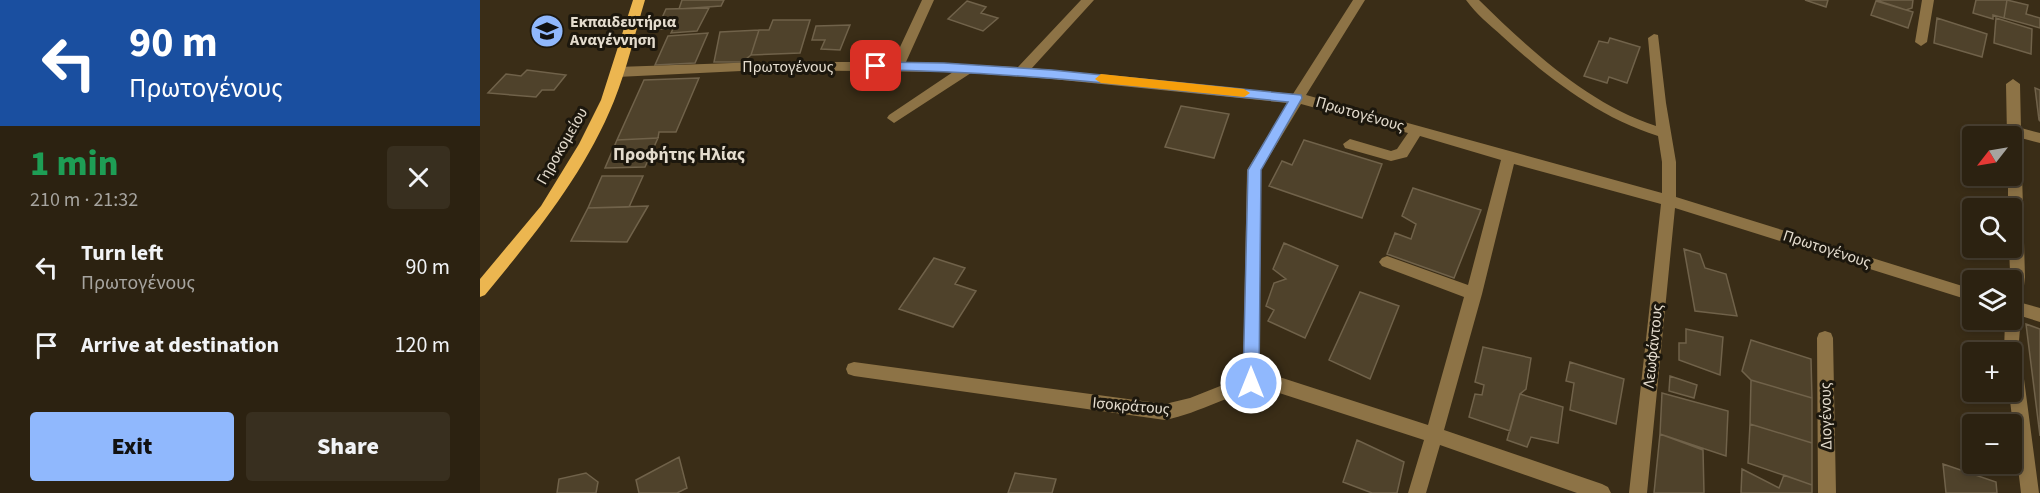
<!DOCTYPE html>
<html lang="en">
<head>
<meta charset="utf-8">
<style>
  :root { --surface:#2c2211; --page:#382f1f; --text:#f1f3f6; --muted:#a6a49f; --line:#483f31; --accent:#90b8fd }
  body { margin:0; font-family:"Source Sans 3",sans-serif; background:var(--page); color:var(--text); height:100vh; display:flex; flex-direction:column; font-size:22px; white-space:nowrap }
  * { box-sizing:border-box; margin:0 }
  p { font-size:20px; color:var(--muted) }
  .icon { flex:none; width:33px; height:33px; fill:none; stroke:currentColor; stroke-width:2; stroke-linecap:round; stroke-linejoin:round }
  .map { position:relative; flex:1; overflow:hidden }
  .details { display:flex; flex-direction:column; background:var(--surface); width:480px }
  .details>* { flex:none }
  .hud { background:#1a4fa0; color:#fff; overflow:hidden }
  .needle { width:39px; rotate:239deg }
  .fabs { position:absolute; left:1482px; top:126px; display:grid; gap:12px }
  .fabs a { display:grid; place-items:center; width:60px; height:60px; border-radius:6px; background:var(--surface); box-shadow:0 3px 9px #0003,0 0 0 2px var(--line); font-size:30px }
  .pin { position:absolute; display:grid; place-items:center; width:51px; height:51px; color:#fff; margin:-26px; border-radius:12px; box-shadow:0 3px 9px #0006 }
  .me { position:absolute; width:66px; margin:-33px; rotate:0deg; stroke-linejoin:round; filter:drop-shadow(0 0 4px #0008) }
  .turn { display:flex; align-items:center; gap:21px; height:126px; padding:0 30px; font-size:27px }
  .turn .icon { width:78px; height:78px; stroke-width:2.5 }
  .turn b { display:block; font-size:42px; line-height:51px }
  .round { display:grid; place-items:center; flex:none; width:63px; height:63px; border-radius:6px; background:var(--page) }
  .summary { display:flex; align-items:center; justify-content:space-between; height:102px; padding:0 30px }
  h1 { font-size:36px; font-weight:800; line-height:45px; color:#1e9e55 }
  .action { display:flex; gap:12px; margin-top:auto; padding:12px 30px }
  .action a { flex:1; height:69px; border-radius:6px; background:var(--accent); color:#111; font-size:24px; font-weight:800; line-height:69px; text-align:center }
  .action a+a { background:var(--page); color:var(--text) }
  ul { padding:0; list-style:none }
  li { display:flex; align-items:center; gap:18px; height:78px; padding:0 30px }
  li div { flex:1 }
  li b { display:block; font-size:22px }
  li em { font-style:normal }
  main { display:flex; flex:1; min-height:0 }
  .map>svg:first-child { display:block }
  .building { fill:#4f422b; stroke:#70624a; stroke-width:1.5 }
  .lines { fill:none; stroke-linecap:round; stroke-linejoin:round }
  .minor { fill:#8d7346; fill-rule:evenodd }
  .major { fill:#ecb650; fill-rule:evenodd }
  .route { fill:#90b8fd; stroke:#5e78a4; stroke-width:1.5 }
  .slow { fill:#f59e0b }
  .labels { text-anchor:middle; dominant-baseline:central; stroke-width:6; stroke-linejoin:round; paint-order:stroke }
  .poi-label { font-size:16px; font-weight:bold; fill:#e4dcce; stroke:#1c170d; text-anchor:start }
  .street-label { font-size:16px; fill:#e4dcce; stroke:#1c170d }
  .neighbourhood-label { font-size:18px; font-weight:bold; fill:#e4dcce; stroke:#1c170d }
</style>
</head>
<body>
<main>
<section class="details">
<div class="hud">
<div class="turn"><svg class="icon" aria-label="left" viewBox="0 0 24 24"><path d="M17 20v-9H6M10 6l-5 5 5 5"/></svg><div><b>90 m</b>Πρωτογένους</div></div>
</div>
<div class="summary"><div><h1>1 min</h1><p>210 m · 21:32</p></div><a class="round"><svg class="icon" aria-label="close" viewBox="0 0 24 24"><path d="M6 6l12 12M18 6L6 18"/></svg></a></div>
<ul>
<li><svg class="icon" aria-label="left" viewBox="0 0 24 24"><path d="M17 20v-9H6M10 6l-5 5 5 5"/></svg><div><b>Turn left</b><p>Πρωτογένους</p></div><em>90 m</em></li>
<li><svg class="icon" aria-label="arrive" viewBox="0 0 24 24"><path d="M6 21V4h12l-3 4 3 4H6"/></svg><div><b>Arrive at destination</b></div><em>120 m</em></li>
</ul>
<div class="action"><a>Exit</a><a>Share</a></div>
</section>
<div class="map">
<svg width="1560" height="493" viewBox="0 0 1560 493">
  <rect width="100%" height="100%" fill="#3a2d17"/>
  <path class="building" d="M202,0H244L241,6L199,9Z
    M1325,0H1348L1346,7Z
    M1396,0H1433L1432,8L1426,10Z
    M1496,0H1527L1524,18L1513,15V19L1493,13Z
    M1527,0L1548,5L1546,14L1560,18V28L1524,18Z
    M487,1L506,7L501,13L518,18L503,31L468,19Z
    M1396,1L1433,12L1428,28L1391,15Z
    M229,8L217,31L191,33L193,29H177L186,9Z
    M1457,18L1507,34L1502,57L1454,43Z
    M1516,18L1552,29L1551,54L1514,43Z
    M293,20H330L320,53L271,55L279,30H289Z
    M370,25L360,50L341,49L345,40H332L336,26Z
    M279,30L271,55L262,62H234L240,32Z
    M228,33L215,63L175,65L188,36Z
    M1130,38L1160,47L1147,83L1129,77L1127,83L1104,76L1119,41L1128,43Z
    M47,70L86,75L74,90H62L56,97L8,93L26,74L41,76Z
    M219,78L196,132H179L178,138L137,140L164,80Z
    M1555,88L1560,90V121L1559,120Z
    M701,106L749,114L734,158L685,147Z
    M178,138L165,167L125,168L137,140Z
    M824,140L902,164L882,218L789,186L802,161L812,165Z
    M122,176H163L149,207L108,208Z
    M933,188L1001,210L974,278L907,254L915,233L931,239L936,224L922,216Z
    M168,206L147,242L91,241L108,208Z
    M804,243L858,266L825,338L788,321L794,310L786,306L794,283L806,279L793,269Z
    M1204,249L1220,254L1225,268L1246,274L1257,316L1215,311Z
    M454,258L485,268L475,284L496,291L473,327L419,309Z
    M880,292L919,306L890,379L849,360Z
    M1546,324L1560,329V436Z
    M1206,329L1243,337L1240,375L1199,360V343H1206Z
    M1271,340L1331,359L1332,398L1271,380L1262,371Z
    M1003,347L1051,358L1046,389L1040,394L1030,431L989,417L995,394L1002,395L1004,385L995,382Z
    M1090,362L1144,379L1136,424L1090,410L1094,383L1086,381Z
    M1190,376L1217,385L1214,398L1189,391Z
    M1271,380L1332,398V443L1270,424Z
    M1182,393L1248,411L1246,456L1180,434Z
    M1040,394L1083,407L1078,443L1051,437L1047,447L1027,440Z
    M1270,424L1332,443V485L1268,463Z
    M1180,434L1223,450L1224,493H1174Z
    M877,440L924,462L917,493H892L863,482Z
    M199,457L207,488L197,493H159L156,480Z
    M1463,464L1516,482L1517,493H1466Z
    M1262,469L1299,488L1304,475L1332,485V493H1261Z
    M106,473L118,482L116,493H77L79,479Z
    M535,473L576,479L572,493H528Z"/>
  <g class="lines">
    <path class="minor" d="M442,0H454L426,62L538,67L601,0H614L552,68L813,94L873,0H885L826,95L1182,193V162L1178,136C1118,117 1068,78 1022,36C1010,25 996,14 986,0H999C1049,49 1108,104 1176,126L1168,38L1174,34L1178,35L1186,103L1196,162V197L1492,289V301L1195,208L1167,493H1149L1181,204L1034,164L1002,294L964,430L1122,484L1128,487L1131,493H1097L960,445L946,493H928L944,440L787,389C751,392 721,413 685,420L374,376L368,374L366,369L368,364L374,362L685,404L710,398L763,377L767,170L808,103L572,79L491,73L414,123L407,118L409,115L473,72L282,70L137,77L131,72L137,67L282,62H413ZM821,104L928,133L917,149L911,151L870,139L863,144L865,148L911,161L927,157L940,136L1021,160L988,285L907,256L902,258L899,262L902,266L984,297L948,425L787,373L779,374L781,170Z
      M1442,0H1454L1447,42L1441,46L1435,42Z
      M1533,79L1540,84L1541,128L1560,133V143L1541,138L1545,277L1542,303L1560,308V322L1541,316L1539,341L1559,493H1541L1529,392H1532V352H1524L1525,320H1532L1529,248H1532V208H1528V176H1532V136H1527L1526,84Z
      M1345,331L1351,333L1353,338L1356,493H1338L1337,338L1339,333Z"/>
    <path class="major" d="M153,0H165C155,33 147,69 134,101C104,175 55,234 5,295L0,297V279L61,206L99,144L121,100Z"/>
  </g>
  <path class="route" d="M396,62L464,63L572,70L821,95L822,98L781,170L779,383L776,388L771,390L766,388L763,383L768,170L808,102C671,88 534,71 396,70L390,66Z"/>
  <path class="slow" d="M621,74L764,89L770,93L764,97L621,83L615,79Z"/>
  <defs>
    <symbol id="school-disc" viewBox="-11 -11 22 22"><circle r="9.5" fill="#90b8fd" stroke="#1c170d"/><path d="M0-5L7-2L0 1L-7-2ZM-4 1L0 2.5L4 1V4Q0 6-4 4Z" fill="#111"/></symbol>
  </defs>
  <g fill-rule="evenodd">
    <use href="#school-disc" x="48" y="12" width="38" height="38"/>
  </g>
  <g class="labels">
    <g class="poi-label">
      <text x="90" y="22">Εκπαιδευτήρια<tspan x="90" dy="18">Αναγέννηση</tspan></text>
    </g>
    <g class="street-label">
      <text x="308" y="67">Πρωτογένους</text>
      <text transform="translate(880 114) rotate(16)">Πρωτογένους</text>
      <text transform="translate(82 146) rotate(-60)">Γηροκομείου</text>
      <text transform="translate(1347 249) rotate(18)">Πρωτογένους</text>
      <text transform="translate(1173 346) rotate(-84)">Λεωφάντους</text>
      <text transform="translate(651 406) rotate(5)">Ισοκράτους</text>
      <text transform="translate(1346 416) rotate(-91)">Διογένους</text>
    </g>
    <g class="neighbourhood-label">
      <text x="199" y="154">Προφήτης Ηλίας</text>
    </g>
  </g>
</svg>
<div class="fabs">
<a><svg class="needle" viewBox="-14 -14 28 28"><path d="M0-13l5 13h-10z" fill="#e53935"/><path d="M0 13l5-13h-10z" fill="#a6a49f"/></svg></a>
<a><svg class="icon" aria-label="search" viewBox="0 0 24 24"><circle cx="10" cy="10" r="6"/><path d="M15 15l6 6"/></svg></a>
<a><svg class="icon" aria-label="layers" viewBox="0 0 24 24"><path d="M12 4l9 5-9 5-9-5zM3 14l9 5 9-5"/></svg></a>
<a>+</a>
<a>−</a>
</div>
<div class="pin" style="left:396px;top:66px;background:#d93025"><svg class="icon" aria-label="arrive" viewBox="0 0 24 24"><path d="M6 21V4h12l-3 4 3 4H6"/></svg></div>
<svg class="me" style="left:771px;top:383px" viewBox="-20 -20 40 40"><circle r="17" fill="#90b8fd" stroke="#fff" stroke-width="3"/><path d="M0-11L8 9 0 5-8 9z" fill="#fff"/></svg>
</div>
</main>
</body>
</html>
